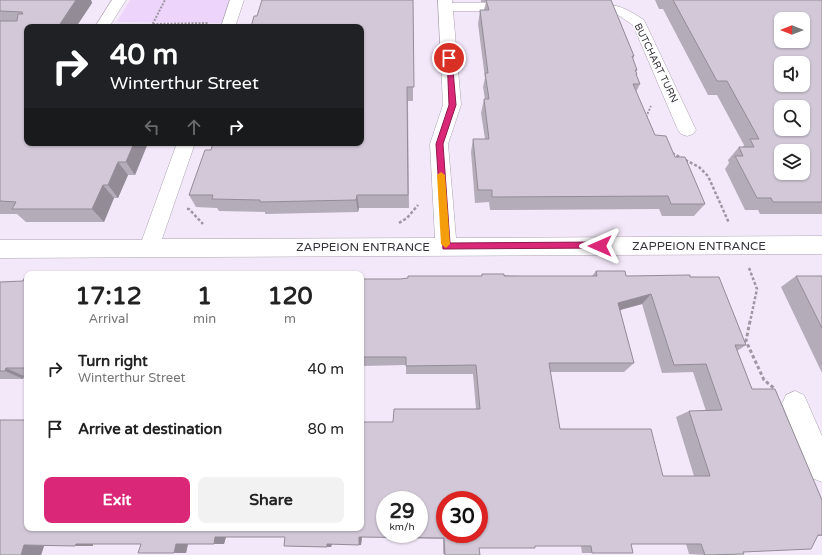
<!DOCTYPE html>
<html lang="en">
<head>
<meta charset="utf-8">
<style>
  :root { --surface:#fff; --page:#f2f2f2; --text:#222; --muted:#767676; --accent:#db2777 }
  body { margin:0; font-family:"Varela Round",sans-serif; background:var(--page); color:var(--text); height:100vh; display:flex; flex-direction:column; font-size:15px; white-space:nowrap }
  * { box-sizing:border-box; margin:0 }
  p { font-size:13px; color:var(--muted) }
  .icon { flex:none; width:22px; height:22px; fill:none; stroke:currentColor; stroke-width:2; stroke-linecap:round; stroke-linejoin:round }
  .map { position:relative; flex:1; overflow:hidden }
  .details { position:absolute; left:24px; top:271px; width:340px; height:260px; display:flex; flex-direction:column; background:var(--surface); border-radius:8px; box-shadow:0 1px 3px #0004 }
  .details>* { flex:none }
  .banner { position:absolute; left:24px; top:24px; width:340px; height:122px; border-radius:8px; box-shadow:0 1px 3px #0004; background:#202124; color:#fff; overflow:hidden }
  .needle { width:26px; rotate:270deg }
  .tools { position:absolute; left:774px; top:12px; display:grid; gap:8px }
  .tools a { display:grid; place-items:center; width:36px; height:36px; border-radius:8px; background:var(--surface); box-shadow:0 1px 3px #0004; font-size:20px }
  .speed { position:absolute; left:376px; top:491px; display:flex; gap:8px; font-size:20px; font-weight:700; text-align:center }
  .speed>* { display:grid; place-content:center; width:52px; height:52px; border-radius:50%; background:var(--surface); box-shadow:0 1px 3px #0004; line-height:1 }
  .speed small { font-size:10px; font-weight:400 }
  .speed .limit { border:6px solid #d22; background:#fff; color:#111 }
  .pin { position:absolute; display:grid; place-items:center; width:34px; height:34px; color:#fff; margin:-17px; border:2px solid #fff; border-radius:50%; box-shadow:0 1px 4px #0007 }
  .me { position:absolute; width:44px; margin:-22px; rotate:270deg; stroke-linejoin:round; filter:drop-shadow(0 0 3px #0008) }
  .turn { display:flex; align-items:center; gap:14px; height:84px; padding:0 20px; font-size:18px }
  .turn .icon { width:52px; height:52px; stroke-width:2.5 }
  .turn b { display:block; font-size:28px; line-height:34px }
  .lanes { display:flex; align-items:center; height:38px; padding:0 20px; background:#0003; justify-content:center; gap:20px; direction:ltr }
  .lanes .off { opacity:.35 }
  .eta { display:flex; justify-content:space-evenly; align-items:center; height:68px; text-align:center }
  .eta b { font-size:24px; font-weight:700; line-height:28px }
  .primary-button { display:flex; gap:8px; margin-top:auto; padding:8px 20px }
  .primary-button a { flex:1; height:46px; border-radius:8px; background:var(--accent); color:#fff; font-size:16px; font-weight:700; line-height:46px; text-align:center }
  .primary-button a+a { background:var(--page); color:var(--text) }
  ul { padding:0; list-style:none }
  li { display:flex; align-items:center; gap:12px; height:60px; padding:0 20px }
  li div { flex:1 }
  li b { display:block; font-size:15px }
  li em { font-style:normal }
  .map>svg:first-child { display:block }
  .green { fill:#edd4fb }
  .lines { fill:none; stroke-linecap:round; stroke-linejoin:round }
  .minor-casing { stroke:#ada3b2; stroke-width:1 }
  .path-far2 { stroke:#9e97a3; stroke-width:2; stroke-dasharray:2 1.5; stroke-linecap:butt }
  .path-far1 { stroke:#9e97a3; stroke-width:2.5; stroke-dasharray:3 2; stroke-linecap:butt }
  .path { stroke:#9e97a3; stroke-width:3; stroke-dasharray:3.5 2.5; stroke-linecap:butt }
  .minor { fill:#fff; fill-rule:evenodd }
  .wall { fill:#b5acba; fill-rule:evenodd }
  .shaded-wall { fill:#938c97 }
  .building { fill:#d2c8d8; stroke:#938c97; fill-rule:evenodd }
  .route { fill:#db2777; stroke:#8e194d }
  .slow { fill:#f59e0b }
  .labels { text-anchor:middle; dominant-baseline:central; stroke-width:3.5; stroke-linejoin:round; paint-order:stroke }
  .far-street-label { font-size:10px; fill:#353138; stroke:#fff }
  .street-label { font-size:12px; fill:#353138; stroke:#fff }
</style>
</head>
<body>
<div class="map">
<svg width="822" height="555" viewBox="0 0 822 555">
  <rect width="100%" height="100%" fill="#f3e8f9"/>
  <path class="green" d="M130,0H230L221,23L117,22Z"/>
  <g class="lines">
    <defs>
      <path id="minor" d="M112,0H126L109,27H95Z
        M230,0H244L235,27H221Z
        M438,0H452V3H515L520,4L522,7L520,10L515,11H453L461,105L448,144L456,238L822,236V254L0,258V240H142L177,143H195L162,239L435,238L430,144L443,105Z
        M585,3C613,4 620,4 644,20L696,130L693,134L687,136L681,134L678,130L633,25L618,15L610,12L580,10L578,7L580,4Z
        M795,391L804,395L822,436V482L812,478L782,404L786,395Z"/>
    </defs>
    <use href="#minor" class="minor-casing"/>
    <path class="path-far2" d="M153,24L209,23
      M151,27L165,0
      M646,117L651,106"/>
    <path class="path-far1" d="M672,153L699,167L708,176L729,223
      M187,209H189L203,224
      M399,223L407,218L418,205
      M749,268L757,289L750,322"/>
    <path class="path" d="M750,321L746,341L764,380L775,389"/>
    <use href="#minor" class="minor"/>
  </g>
  <path class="wall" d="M0,0H91L92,3L76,27H27L148,143L135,175H128L118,198H114L104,222H26L17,214H0Z
    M413,0V101H408L409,208H359L358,212L265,214V212L219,211L217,208L196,207L189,195L211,150Z
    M481,0H611L634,56L633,59L637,70L636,72L637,74L636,76L640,84L636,92L655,135L675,157L705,204L694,216H662L659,209L490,210L489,202L475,203L471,152L473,139H485L481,113L484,99H485L483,87L485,78L478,24L480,10H484L486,2H481Z
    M655,0H822V214H760L758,210H745L725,169L729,163L728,160L739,147H743L744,145L717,95H708L663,9H659Z
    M596,271L626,276L690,277L746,345L737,351L752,389L822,500V536H818L743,552L705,555L689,554L686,544H631L633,553H582L581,546H535L479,548L480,555L443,554V539L362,537L361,545L332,544L331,547L291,546L285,537H226L224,544H188L186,553L140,544H93V546H44L41,555H0L27,528L393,422L476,409L473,374H406V365L361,366V279H400L481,276L482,274L519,276H592ZM642,304L662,373L693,372L706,411H689L676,417L694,476H663L560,429L550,372H624L634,363L620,310Z
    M796,276H822V373L781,287Z
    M27,277V376H24L23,379H0V282L23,281Z"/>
  <path class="shaded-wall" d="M76,0H91L92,3L76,27H58Z
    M134,143H148L135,175L126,162Z
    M118,162L128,175L118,198L108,185Z
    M103,185L114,198L104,222L92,209Z
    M357,195L359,208L358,212L356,200Z
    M651,294L642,304L609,313L618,303Z
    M6,368L24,376L23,379L5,371Z
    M215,537H226L224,544H214Z
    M359,537H362L361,545H359Z
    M76,544H93V546H75Z
    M176,544H188L186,553H174Z
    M327,544H332L331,547H327Z
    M24,545L44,546L41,555H21Z"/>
  <path class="building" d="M0,0H76L58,27H27V143H134L126,162H118L108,185H103L92,209H12L16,202L0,201V21H17L18,14H23L22,12L0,11Z
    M262,0H413L414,87H407L408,195H357L356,200L260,202V200L212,199L213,195H189L205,150H211L213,143H361V27H251L254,16H257Z
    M486,0H611L634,56H632L637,70H635L637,74H636L640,84H633L655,135L666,136L675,157H685L705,204H671L668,196L492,197V190H478L473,139H489L484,99H489L485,73H488L480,10H489Z
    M673,0H822V202H773L771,198H757L735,156H743L739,147H754L750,139H759L727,81H717ZM781,19H803V41H781ZM781,63H803V85H781ZM781,107H803V129H781ZM781,151H803V173H781Z
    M596,271H625L626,276L690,275V277H719L746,345H735L752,389H775L822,500V535H818L811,549L743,552L744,554L705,555L701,544H631L633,553H592L591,546H535V548H479L480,555H445L444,538L359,537V545L327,544V547L284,546L285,537H215L214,544H176L174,553H138L141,544H76L75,546L24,545L21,555H0V420H27V528H361V422H393L394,409H480L476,365L406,366V357H361V279H400L408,278V276H482V274H504V276H597ZM651,294L674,365L706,364L722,410L689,411L710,476H663L651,429H560L549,363H634L618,303ZM385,500H419V534H385ZM445,500H479V534H445Z
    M245,273V274H193Z
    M796,276H822V328Z
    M25,277H27V368H6L5,371H0V282L23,281Z"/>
  <path class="route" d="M447,56L452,58L456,105L443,144L450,243L600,242L603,243L605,246L603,248L443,249L436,144L449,105Z"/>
  <path class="slow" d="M441,172L445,175L450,244L446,248L441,244L437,175Z"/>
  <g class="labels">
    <g class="far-street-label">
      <text transform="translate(656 63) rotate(64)">BUTCHART TURN</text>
    </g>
    <g class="street-label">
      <text x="699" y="246">ZAPPEION ENTRANCE</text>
      <text x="363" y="247">ZAPPEION ENTRANCE</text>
    </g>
  </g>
</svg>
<div class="tools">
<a><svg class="needle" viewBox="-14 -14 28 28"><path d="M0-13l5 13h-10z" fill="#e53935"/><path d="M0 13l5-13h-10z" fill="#767676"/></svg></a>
<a><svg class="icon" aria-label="sound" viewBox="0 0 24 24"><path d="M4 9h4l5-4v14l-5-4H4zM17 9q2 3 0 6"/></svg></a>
<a><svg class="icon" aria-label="search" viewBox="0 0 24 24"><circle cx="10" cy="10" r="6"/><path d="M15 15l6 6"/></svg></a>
<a><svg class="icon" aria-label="layers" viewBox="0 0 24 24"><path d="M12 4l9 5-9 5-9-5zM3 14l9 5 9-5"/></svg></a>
</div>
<div class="speed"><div>29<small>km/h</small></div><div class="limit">30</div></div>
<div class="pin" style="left:449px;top:58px;background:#d93025"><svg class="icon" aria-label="arrive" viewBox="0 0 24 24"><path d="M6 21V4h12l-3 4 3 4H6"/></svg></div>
<svg class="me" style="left:600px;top:246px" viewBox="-20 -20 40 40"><path d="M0-17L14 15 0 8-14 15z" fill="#db2777" stroke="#fff" stroke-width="4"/></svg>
<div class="banner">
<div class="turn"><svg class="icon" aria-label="right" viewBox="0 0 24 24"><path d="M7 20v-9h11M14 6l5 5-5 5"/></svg><div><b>40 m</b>Winterthur Street</div></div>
<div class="lanes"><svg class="icon off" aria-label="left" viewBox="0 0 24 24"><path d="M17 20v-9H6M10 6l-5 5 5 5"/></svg><svg class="icon off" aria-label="ahead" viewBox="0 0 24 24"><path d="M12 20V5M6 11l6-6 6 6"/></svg><svg class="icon" aria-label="right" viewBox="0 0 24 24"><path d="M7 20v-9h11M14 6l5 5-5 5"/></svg></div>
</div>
<section class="details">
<div class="eta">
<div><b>17:12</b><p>Arrival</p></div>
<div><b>1</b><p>min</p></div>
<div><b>120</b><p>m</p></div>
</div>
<ul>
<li><svg class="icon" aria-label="right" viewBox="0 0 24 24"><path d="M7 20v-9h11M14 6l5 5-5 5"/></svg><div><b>Turn right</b><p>Winterthur Street</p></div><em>40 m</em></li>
<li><svg class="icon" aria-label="arrive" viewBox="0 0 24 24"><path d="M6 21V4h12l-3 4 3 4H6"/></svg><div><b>Arrive at destination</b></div><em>80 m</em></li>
</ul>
<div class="primary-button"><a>Exit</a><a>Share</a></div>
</section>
</div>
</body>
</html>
